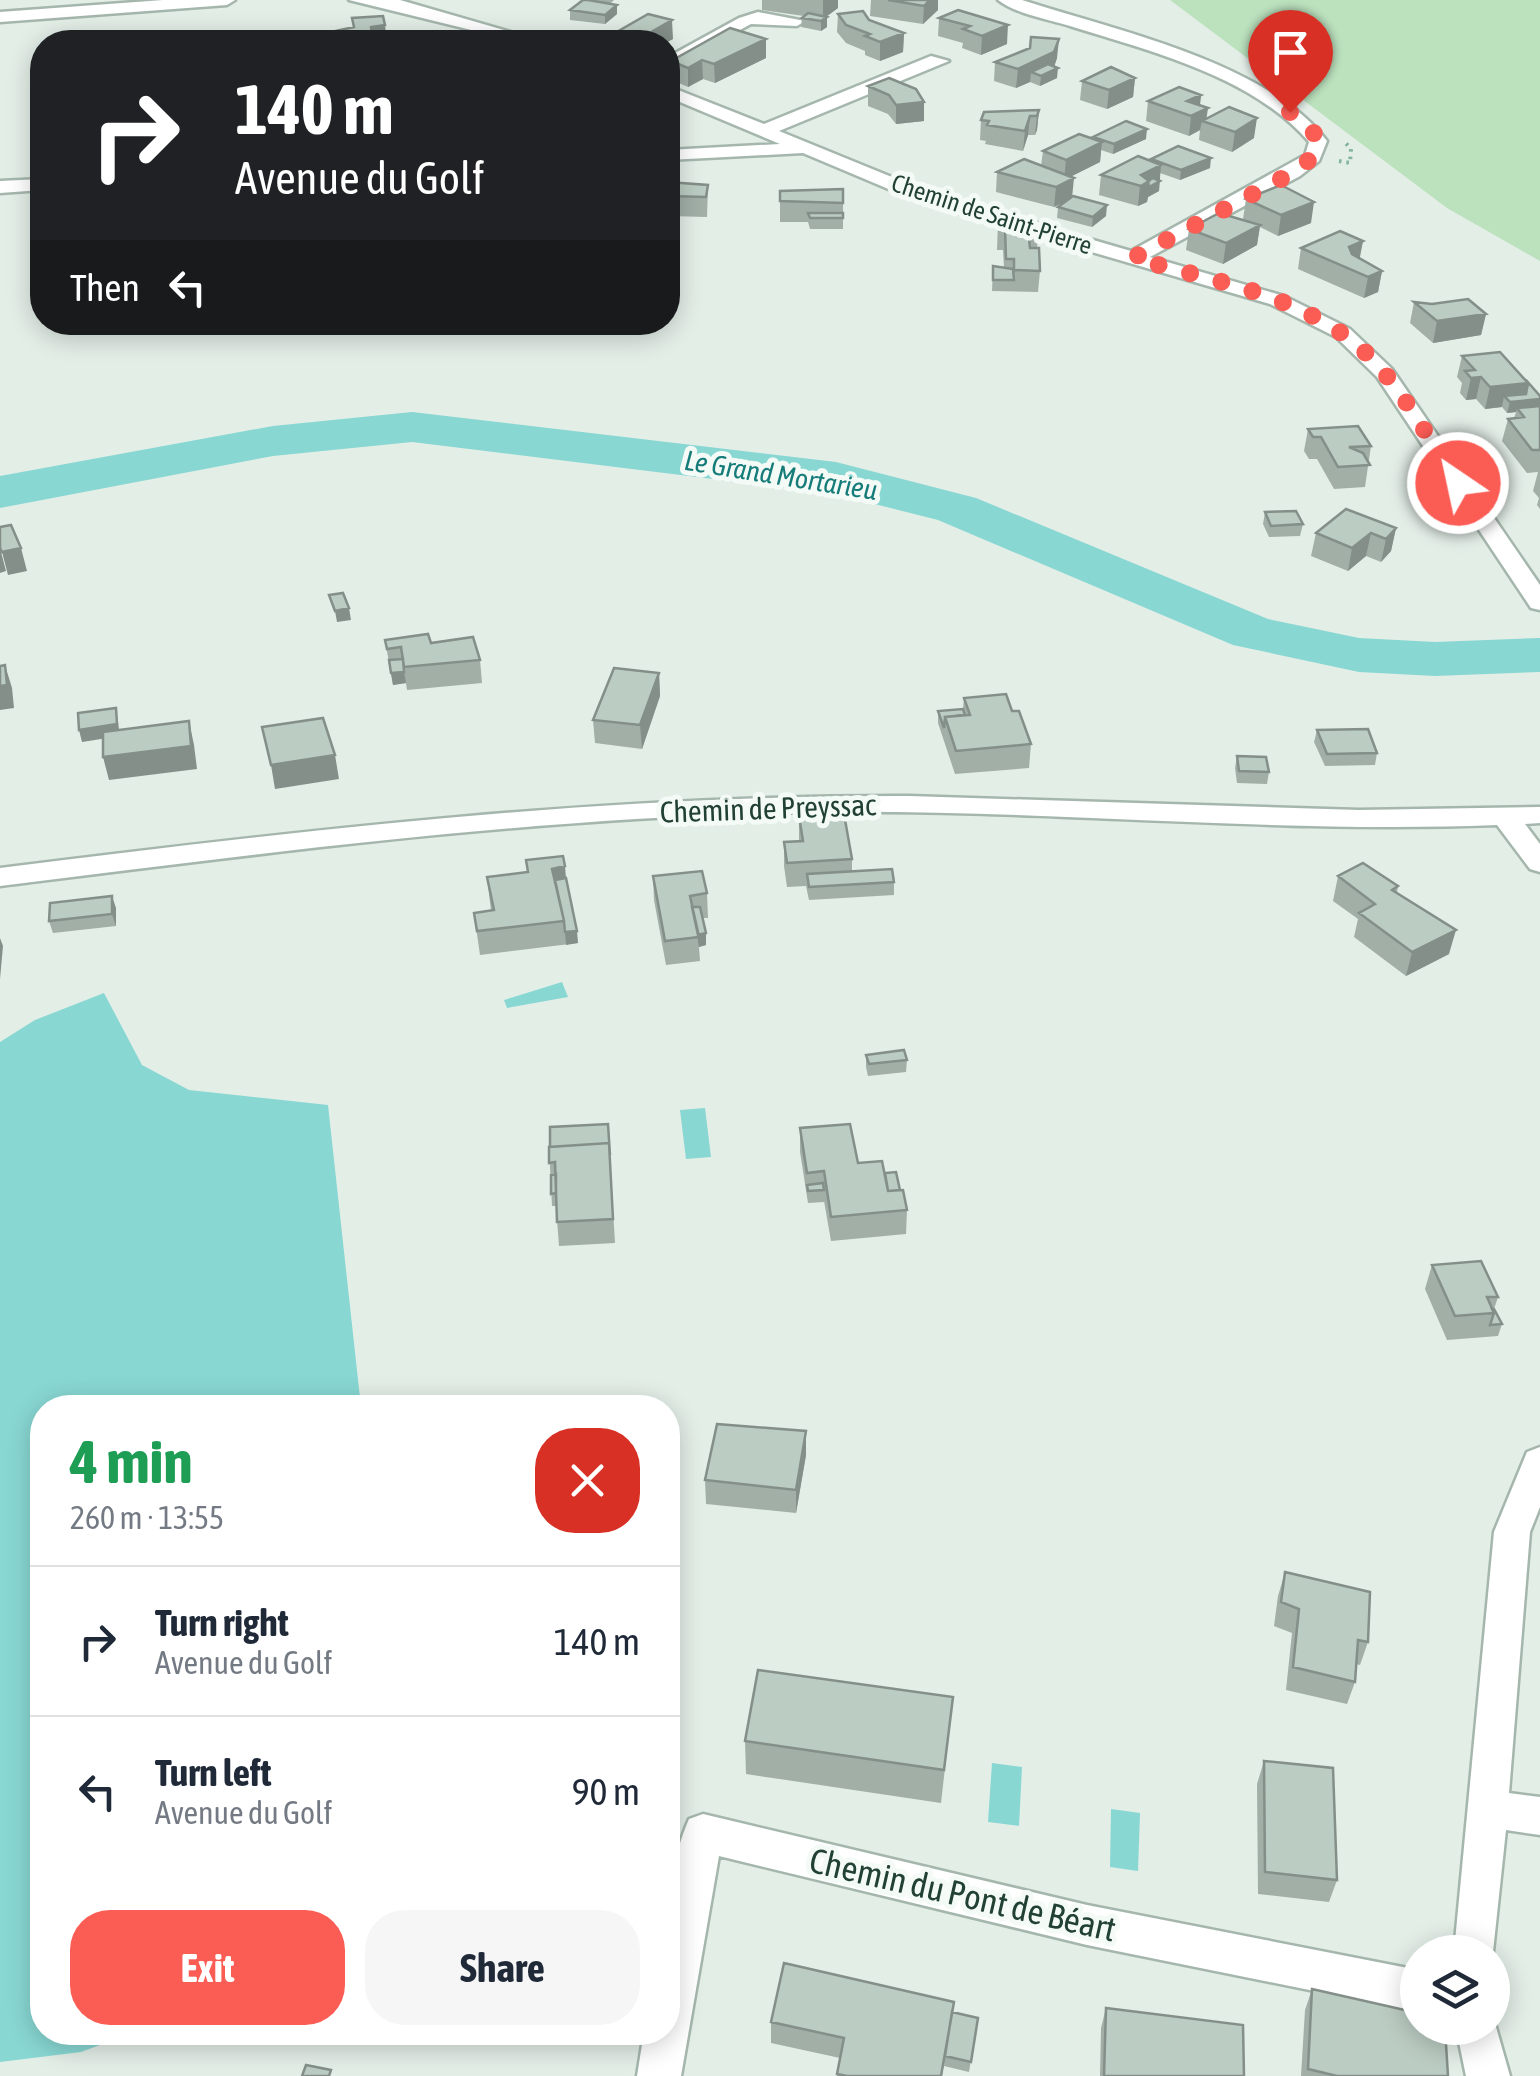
<!DOCTYPE html>
<html lang="en">
<head>
<meta charset="utf-8">
<style>
  :root { --surface:#fff; --page:#f6f6f7; --text:#1f2937; --muted:#747a83; --line:#e0e1e3; --accent:#fb5c54 }
  body { margin:0; font-family:"Asap Condensed",sans-serif; background:var(--page); color:var(--text); height:100vh; display:flex; flex-direction:column; font-size:38px; white-space:nowrap }
  * { box-sizing:border-box; margin:0 }
  p { font-size:32px; color:var(--muted) }
  .icon { flex:none; width:55px; height:55px; fill:none; stroke:currentColor; stroke-width:2; stroke-linecap:round; stroke-linejoin:round }
  .map { position:relative; flex:1; overflow:hidden }
  .panel { position:absolute; left:30px; top:1395px; width:650px; height:650px; display:flex; flex-direction:column; background:var(--surface); border-radius:40px; box-shadow:0 5px 25px #0003 }
  .panel>* { flex:none }
  .guide { position:absolute; left:30px; top:30px; width:650px; height:305px; border-radius:40px; box-shadow:0 5px 25px #0003; background:#202124; color:#fff; overflow:hidden }
  .tools { position:absolute; left:1400px; top:1935px; display:grid; gap:20px }
  .tools a { display:grid; place-items:center; width:110px; height:110px; border-radius:50%; background:var(--surface); box-shadow:0 5px 25px #0003; font-size:50px }
  .pin { position:absolute; display:grid; place-items:center; width:85px; height:85px; color:#fff; margin:-102px -42px; border-radius:50% 50% 50% 0; rotate:-45deg; box-shadow:0 0 10px #0007 }
  .pin .icon { rotate:45deg }
  .me { position:absolute; width:110px; margin:-55px; rotate:326deg; stroke-linejoin:round; filter:drop-shadow(0 0 8px #0008) }
  .turn { display:flex; align-items:center; gap:35px; height:210px; padding:0 40px; font-size:45px }
  .turn .icon { width:130px; height:130px; stroke-width:2.5 }
  .turn b { display:block; font-size:70px; line-height:85px }
  .then { display:flex; align-items:center; height:95px; padding:0 40px; background:#0003; gap:20px; font-size:38px }
  .round { display:grid; place-items:center; flex:none; width:105px; height:105px; border-radius:40px; background:var(--page) }
  .headline { display:flex; align-items:center; justify-content:space-between; height:170px; padding:0 40px }
  h1 { font-size:60px; font-weight:700; line-height:75px; color:#1e9e55 }
  .button { display:flex; gap:20px; margin-top:auto; padding:20px 40px }
  .button a { flex:1; height:115px; border-radius:40px; background:var(--accent); color:#fff; font-size:40px; font-weight:700; line-height:115px; text-align:center }
  .button a+a { background:var(--page); color:var(--text) }
  ul { padding:0; list-style:none }
  li { display:flex; align-items:center; gap:30px; height:150px; padding:0 40px; border-top:2px solid var(--line) }
  li div { flex:1 }
  li b { display:block; font-size:38px }
  li em { font-style:normal }
  .map>svg:first-child { display:block }
  .green { fill:#bbe1bd }
  .water { fill:#88d7d3 }
  .lines { fill:none; stroke-linecap:round; stroke-linejoin:round }
  .river { fill:#88d7d3; fill-rule:evenodd }
  .minor-casing { stroke:#a5b7ad; stroke-width:5 }
  .path { stroke:#81b49a; stroke-width:4; stroke-dasharray:2.5 5; stroke-linecap:butt }
  .minor { fill:#fff; fill-rule:evenodd }
  .wall { fill:#a1afa7 }
  .shaded-wall { fill:#838f88 }
  .building { fill:#bbccc2; stroke:#838f88; stroke-width:2.5 }
  .route { stroke:#fb5c54; stroke-width:18; stroke-dasharray:0 32.4 }
  .labels { text-anchor:middle; dominant-baseline:central; stroke-width:10; stroke-linejoin:round; paint-order:stroke }
  .far-street-label { font-size:25px; fill:#214132; stroke:#f4faf6 }
  .far-water-label { font-size:28px; font-style:italic; fill:#167c79; stroke:#f4faf6 }
  .street-label { font-size:30px; fill:#214132; stroke:#f4faf6 }
  .near-street-label { font-size:35px; fill:#214132; stroke:#f4faf6 }
</style>
</head>
<body>
<div class="map">
<svg width="1540" height="2076" viewBox="0 0 1540 2076">
  <rect width="100%" height="100%" fill="#e3eee7"/>
  <path class="green" d="M1170,0H1540V261L1447,208Z"/>
  <path class="water" d="M562,982L568,997L507,1008L504,1000Z
    M104,993L142,1065L189,1090L328,1105L361,1407L42,1408V2032L132,2033L81,2052L0,2062V1042L35,1020Z
    M705,1108L711,1157L686,1159L680,1110Z
    M992,1763L1022,1767L1019,1826L988,1822Z
    M1111,1809L1140,1813L1138,1871L1110,1867Z"/>
  <g class="lines">
    <path class="river" d="M412,412L836,462L976,498L1268,619L1359,638L1435,642L1540,638V672L1435,676L1359,672L1233,645L938,520L835,494L412,442L273,456L0,508V476L273,426Z"/>
    <defs>
      <path id="minor" d="M163,0H235L227,5L0,22V12Z
        M349,0H400L545,42H520Z
        M998,0H1022C1114,30 1267,62 1327,141L1319,161L1300,176L1150,257L1284,296L1350,329L1392,369L1540,585V610L1531,608L1377,377L1336,337L1270,304L917,201L803,153L668,160V150L780,144L668,97V86L764,124L931,56L949,61L779,131L931,193L1131,251L1305,155L1309,142C1253,76 1149,51 1070,26C1048,19 1016,14 998,0Z
        M758,12L805,21L797,26L751,24L668,69V57L739,18Z
        M42,179V190L0,193V181Z
        M909,796L1359,810L1540,807V823L1525,824L1540,844V872L1530,869L1497,825C1271,834 1045,809 818,812C544,816 272,852 0,886V868C302,830 604,795 909,796Z
        M1540,1447V1507L1530,1532L1509,1793L1540,1797V1835L1506,1830L1492,1961V1952H1454L1494,1532L1527,1452Z
        M703,1814L1087,1905L1418,1970V2012L1087,1945L719,1856L681,2076H637L644,2032H668C668,1963 660,1884 689,1819Z
        M1492,2013L1510,2076H1466L1456,2028H1492Z"/>
    </defs>
    <use href="#minor" class="minor-casing"/>
    <path class="path" d="M1339,161L1350,163L1351,149L1343,140"/>
    <use href="#minor" class="minor"/>
  </g>
  <path class="wall" d="M592,0H614L610,4L617,5V14L605,24L570,20V10Z
    M762,0H838V8L826,17L827,27L821,31L801,27L802,18L804,16L762,10Z
    M871,0H938V10L923,24L870,16Z
    M958,10L1007,44L981,55L962,48L963,43L938,36L939,18Z
    M838,14L869,20L904,33L903,52L880,61L865,55V51L846,43L837,32Z
    M354,27L387,42H332L331,32Z
    M615,33L673,39L667,42H615Z
    M766,58L715,83L703,79L688,87L672,80L671,61Z
    M1057,58L1054,67L1057,78L1040,86L1030,82L1016,88L994,81L995,62Z
    M1135,78L1133,97L1107,109L1080,100L1082,81Z
    M868,86L924,102V121L896,124L888,114L868,106Z
    M1201,95L1200,106L1206,118L1254,138L1232,152L1199,140L1200,130L1189,136L1146,121L1148,101Z
    M1039,110L1037,130L1035,135H1028L1023,151L985,144L986,141L980,140L981,120Z
    M1093,137L1146,139L1113,154L1101,150L1100,162L1070,177L1072,197L1106,216L1092,227L1057,218L1058,207L1065,202L1054,207L996,192L997,172L1041,166L1043,151L1093,139Z
    M1151,159L1210,168L1180,180L1160,173L1159,191L1148,197L1147,202L1138,206L1099,195L1101,175L1151,161Z
    M668,182L708,185L707,217L668,216Z
    M843,189V229H810L808,222H780V191Z
    M1246,199L1311,223L1278,236L1260,227L1257,245L1223,264L1186,250L1189,229L1243,219Z
    M998,221L1038,239L1037,248L1040,271L1038,292L992,291L993,266L1004,268L1003,250H997Z
    M1363,241L1359,258L1382,271L1378,292L1364,298L1298,269L1301,248Z
    M1414,302L1486,314L1481,335L1433,343L1410,323Z
    M1462,356L1540,396V509L1537,505L1539,498L1533,491L1538,472L1527,473L1502,441L1508,419L1514,418L1516,412L1507,413L1502,407L1485,409L1476,399L1466,400L1460,393L1462,383L1457,377Z
    M1308,429L1371,446L1365,487L1334,489L1317,459H1309L1304,451Z
    M1265,512L1303,524L1300,536L1269,537L1263,524Z
    M1396,528L1391,551L1381,562L1366,556L1348,571L1311,556L1316,533Z
    M385,640L431,643L480,660L482,683L407,690L404,670L406,683L393,685Z
    M659,673L660,696L642,749L595,743L593,720Z
    M964,698L1010,705L1031,744L1029,768L955,774L938,723V711L963,709Z
    M1317,730L1377,753L1375,765L1325,766L1314,742Z
    M1237,756L1269,772L1267,784L1237,783L1235,768Z
    M799,816L852,859V871L894,882V895L809,900L806,886L787,887L784,866V842L799,841Z
    M526,860L566,878L578,943L480,955L474,913L491,911L487,877L528,872Z
    M653,876L707,893L708,918H703L706,945L699,947L700,961L666,965L654,900Z
    M1338,876L1398,886L1397,893L1449,954L1406,976L1354,937L1358,919L1333,901Z
    M116,908V926L53,933L49,921Z
    M866,1055L907,1060L906,1072L868,1076L866,1067Z
    M608,1124L615,1243L559,1246L556,1206H552L549,1147Z
    M800,1128L858,1163L885,1173L900,1190L907,1210L906,1234L831,1241L824,1201V1202L808,1203L800,1152Z
    M1432,1265L1498,1297L1494,1309L1502,1324L1498,1336L1447,1340L1425,1289Z
    M806,1431V1455L796,1513L706,1504L705,1480Z
    M1285,1572L1368,1642L1360,1665L1356,1664L1355,1682L1347,1704L1286,1690L1292,1633L1274,1626L1278,1596Z
    M953,1697L941,1803L746,1774L745,1741Z
    M1264,1761L1337,1880L1329,1902L1258,1894L1257,1784Z
    M1312,1989L1448,2076H1301L1305,2010Z
    M1106,2008L1244,2076H1100L1101,2028Z
    M952,2012L978,2018L969,2072L944,2066L945,2057L942,2076H837L840,2058L771,2043V2022Z"/>
  <path class="shaded-wall" d="M823,0H838V8L823,19Z
    M930,0H938V10L923,24L924,6Z
    M617,5V14L605,24V15Z
    M827,17V27L821,31V21Z
    M672,20L673,39L667,42H639V39Z
    M385,25L387,42H373L371,27Z
    M1008,25L1007,44L981,55L982,36Z
    M904,33L903,52L880,61V42Z
    M766,39V58L715,83L714,64Z
    M1059,39L1057,58L1053,70L1058,68L1057,78L1040,86L1041,76L1031,72L1030,82L1016,88L1018,69Z
    M702,60L703,79L688,87V68Z
    M1135,78L1133,97L1107,109L1109,90Z
    M1201,95L1199,112L1208,108L1206,122L1202,121L1200,130L1189,136L1191,116L1187,101Z
    M924,102V121L896,124V105Z
    M1039,110L1037,130L1035,135L1037,116Z
    M1030,116L1028,135L1023,151L1025,131Z
    M1257,118L1254,138L1232,152L1235,132Z
    M1147,129L1146,139L1113,154L1114,144Z
    M1102,142L1100,162L1064,180L1066,160Z
    M1211,158L1210,168L1180,180L1181,170Z
    M1161,165L1159,191L1148,197L1147,202L1138,206L1141,175Z
    M1074,178L1072,198L1054,207L1056,187Z
    M1314,202L1311,223L1278,236L1281,215Z
    M1107,205L1106,216L1092,227L1093,217Z
    M1260,225L1257,245L1223,264L1226,243Z
    M1363,241L1359,262L1345,268L1349,247Z
    M1382,271L1378,292L1364,298L1368,277Z
    M1486,314L1481,335L1433,343L1437,321Z
    M1481,377L1476,399L1466,400L1471,378Z
    M1528,383L1540,399V409L1517,408L1516,412L1507,413L1510,402L1504,396L1502,407L1485,409L1490,387Z
    M1396,528L1391,551L1381,562L1386,539Z
    M1371,533L1366,556L1348,571L1352,548Z
    M0,548L6,571L0,573Z
    M21,548L27,571L8,575L2,552Z
    M349,608L351,620L337,622L335,611Z
    M5,665L12,688L14,708L0,710V686Z
    M404,672L406,683L393,685L391,673Z
    M659,673L660,696L642,749L640,725Z
    M116,708L120,736L82,742L79,730Z
    M189,721L194,745L197,769L109,780L103,757Z
    M335,755L339,779L275,789L271,765Z
    M565,866L567,890L556,892L552,869Z
    M112,896L116,908V926L112,914Z
    M1456,930L1449,954L1406,976L1412,952Z
    M577,931L578,943L566,945L565,932Z
    M706,933V945L699,947L697,935Z
    M0,938L3,946L0,979Z
    M806,1431V1455L796,1513V1490Z"/>
  <path class="building" d="M583,0H588L617,5L605,15L570,10Z
    M888,0H930L924,6Z
    M958,10L1008,25L982,36L963,29L970,26L939,18Z
    M863,11L869,20L904,33L880,42L865,36L870,34L846,25L838,14Z
    M808,13L827,17L821,21L802,18Z
    M648,14L672,20L639,39L615,33Z
    M383,16L385,25L371,27L372,37L332,40L331,32L354,27L352,18Z
    M730,28L766,39L714,64L702,60L688,68L671,61Z
    M378,35L380,42H373L372,36Z
    M1031,37L1059,39L1054,52L1018,69L995,62L1030,48Z
    M300,40L318,42H297Z
    M1048,64L1058,68L1041,76L1031,72Z
    M1111,67L1135,78L1109,90L1082,81Z
    M889,78L916,89L924,102L896,105L889,95L868,86Z
    M1179,87L1201,95L1187,101L1208,108L1191,116L1148,101Z
    M1229,107L1257,118L1235,132L1202,121Z
    M1039,110L1037,116H1030L1025,131L987,125L989,121L981,120L984,112Z
    M1126,121L1147,129L1114,144L1093,137Z
    M1079,134L1102,142L1066,160L1043,151Z
    M1178,146L1211,158L1181,170L1151,159Z
    M1138,156L1161,165L1141,175L1149,181L1141,186L1101,175Z
    M1024,159L1074,178L1056,187L997,172Z
    M1153,178L1160,181L1149,187L1148,181Z
    M668,182L708,185L706,197L668,196Z
    M1281,185L1314,202L1281,215L1246,199Z
    M843,189V203L780,201V191Z
    M1073,196L1107,205L1093,217L1058,207Z
    M808,213H843V218H810Z
    M1219,213L1260,225L1226,243L1189,229Z
    M998,221L1038,222V239L1029,238L1030,248H1039L1040,271L1014,270V259H1006L1005,229H999Z
    M1340,231L1363,241L1349,247L1352,254L1382,271L1368,277L1301,248Z
    M993,266L1013,269L1014,280H993Z
    M1468,299L1486,314L1437,321L1414,302L1432,304Z
    M1500,352L1528,383L1490,387L1481,377L1471,378L1465,371L1475,370L1462,356Z
    M1526,380L1540,396V399L1510,402L1504,396L1526,394L1528,383Z
    M1540,406V450H1532L1508,419L1524,417L1517,408Z
    M1358,426L1371,446L1349,447L1363,453L1370,465L1338,467L1321,437H1313L1308,429Z
    M1346,509L1396,528L1386,539L1371,533L1352,548L1316,533Z
    M1296,511L1303,524L1271,526L1265,512Z
    M11,525L21,548L2,552L0,548V527Z
    M343,593L349,608L335,611L329,595Z
    M428,634L431,643L473,637L480,660L404,667L401,647L387,649L385,640Z
    M403,659L404,672L391,673L389,660Z
    M5,665L7,685L0,686V666Z
    M614,668L659,673L640,725L593,720Z
    M1006,694L1012,711H1019L1031,744L956,751L945,717L970,715L964,698Z
    M116,708L117,724L79,730L78,713Z
    M963,709L965,715L945,717L944,728L938,711Z
    M323,718L335,755L271,765L262,727Z
    M189,721L191,746L103,757V732Z
    M1368,729L1377,753L1327,754L1317,730Z
    M1237,756L1266,757L1269,772L1239,771Z
    M844,814L852,859L787,863L784,842L803,841L799,816Z
    M563,856L565,866L552,869L564,921L477,931L474,913L494,910L487,877L528,872L526,860Z
    M1363,863L1398,886L1392,890L1456,930L1412,952L1359,913L1375,904L1338,876Z
    M892,869L894,882L809,887L807,874Z
    M702,871L707,893L690,896L699,937L665,941L653,876Z
    M566,878L577,931L565,932L564,921L555,880Z
    M112,896V914L49,921L50,903Z
    M692,907H700L706,933L698,935Z
    M904,1050L907,1060L869,1064L866,1055Z
    M608,1124L610,1155L609,1143L550,1147V1127Z
    M850,1124L858,1163L882,1161L888,1191L903,1190L907,1210L831,1217L824,1171L807,1173L800,1128Z
    M609,1143L613,1219L557,1222L555,1162L549,1163V1147Z
    M896,1172L900,1190L888,1191L885,1173Z
    M556,1174V1193L551,1194V1175Z
    M823,1183L824,1190L808,1191L807,1185Z
    M1481,1261L1498,1297H1487L1494,1313L1455,1316L1432,1265Z
    M1492,1309H1494L1502,1324L1490,1325L1494,1313Z
    M717,1424L806,1431L796,1490L705,1480Z
    M1285,1572L1370,1592L1368,1642L1358,1640L1355,1682L1293,1667L1299,1609L1281,1602Z
    M758,1670L953,1697L944,1770L745,1741Z
    M1264,1761L1333,1768L1337,1880L1265,1872Z
    M784,1963L954,2002L941,2076H847L837,2074L844,2038L771,2022Z
    M1312,1989L1418,2013V2028H1445L1448,2076H1337L1308,2069Z
    M1106,2008L1243,2025L1244,2076H1104Z
    M952,2012L978,2018L971,2062L945,2056Z
    M306,2065L331,2070L329,2076H302Z"/>
  <g class="lines">
    <path class="route" d="M1290,112L1310,126L1318,141L1313,157L1294,172L1133,258C1221,283 1327,299 1386,375C1413,408 1434,448 1458,483"/>
  </g>
  <g class="labels">
    <g class="far-street-label">
      <text transform="translate(992 214) rotate(18)">Chemin de Saint-Pierre</text>
    </g>
    <g class="far-water-label">
      <text transform="translate(781 475) rotate(9)">Le Grand Mortarieu</text>
    </g>
    <g class="street-label">
      <text transform="translate(768 808) rotate(-2)">Chemin de Preyssac</text>
    </g>
    <g class="near-street-label">
      <text transform="translate(963 1894) rotate(13)">Chemin du Pont de Béart</text>
    </g>
  </g>
</svg>
<div class="tools">
<a><svg class="icon" aria-label="layers" viewBox="0 0 24 24"><path d="M12 4l9 5-9 5-9-5zM3 14l9 5 9-5"/></svg></a>
</div>
<div class="pin" style="left:1290px;top:112px;background:#d93025"><svg class="icon" aria-label="arrive" viewBox="0 0 24 24"><path d="M6 21V4h12l-3 4 3 4H6"/></svg></div>
<svg class="me" style="left:1458px;top:483px" viewBox="-20 -20 40 40"><circle r="17" fill="#fb5c54" stroke="#fff" stroke-width="3"/><path d="M0-11L8 9 0 5-8 9z" fill="#fff"/></svg>
<div class="guide">
<div class="turn"><svg class="icon" aria-label="right" viewBox="0 0 24 24"><path d="M7 20v-9h11M14 6l5 5-5 5"/></svg><div><b>140 m</b>Avenue du Golf</div></div>
<div class="then">Then<svg class="icon" aria-label="left" viewBox="0 0 24 24"><path d="M17 20v-9H6M10 6l-5 5 5 5"/></svg></div>
</div>
<section class="panel">
<div class="headline"><div><h1>4 min</h1><p>260 m · 13:55</p></div><a class="round" style="background:#d93025;color:#fff"><svg class="icon" aria-label="close" viewBox="0 0 24 24"><path d="M6 6l12 12M18 6L6 18"/></svg></a></div>
<ul>
<li><svg class="icon" aria-label="right" viewBox="0 0 24 24"><path d="M7 20v-9h11M14 6l5 5-5 5"/></svg><div><b>Turn right</b><p>Avenue du Golf</p></div><em>140 m</em></li>
<li><svg class="icon" aria-label="left" viewBox="0 0 24 24"><path d="M17 20v-9H6M10 6l-5 5 5 5"/></svg><div><b>Turn left</b><p>Avenue du Golf</p></div><em>90 m</em></li>
</ul>
<div class="button"><a>Exit</a><a>Share</a></div>
</section>
</div>
</body>
</html>
